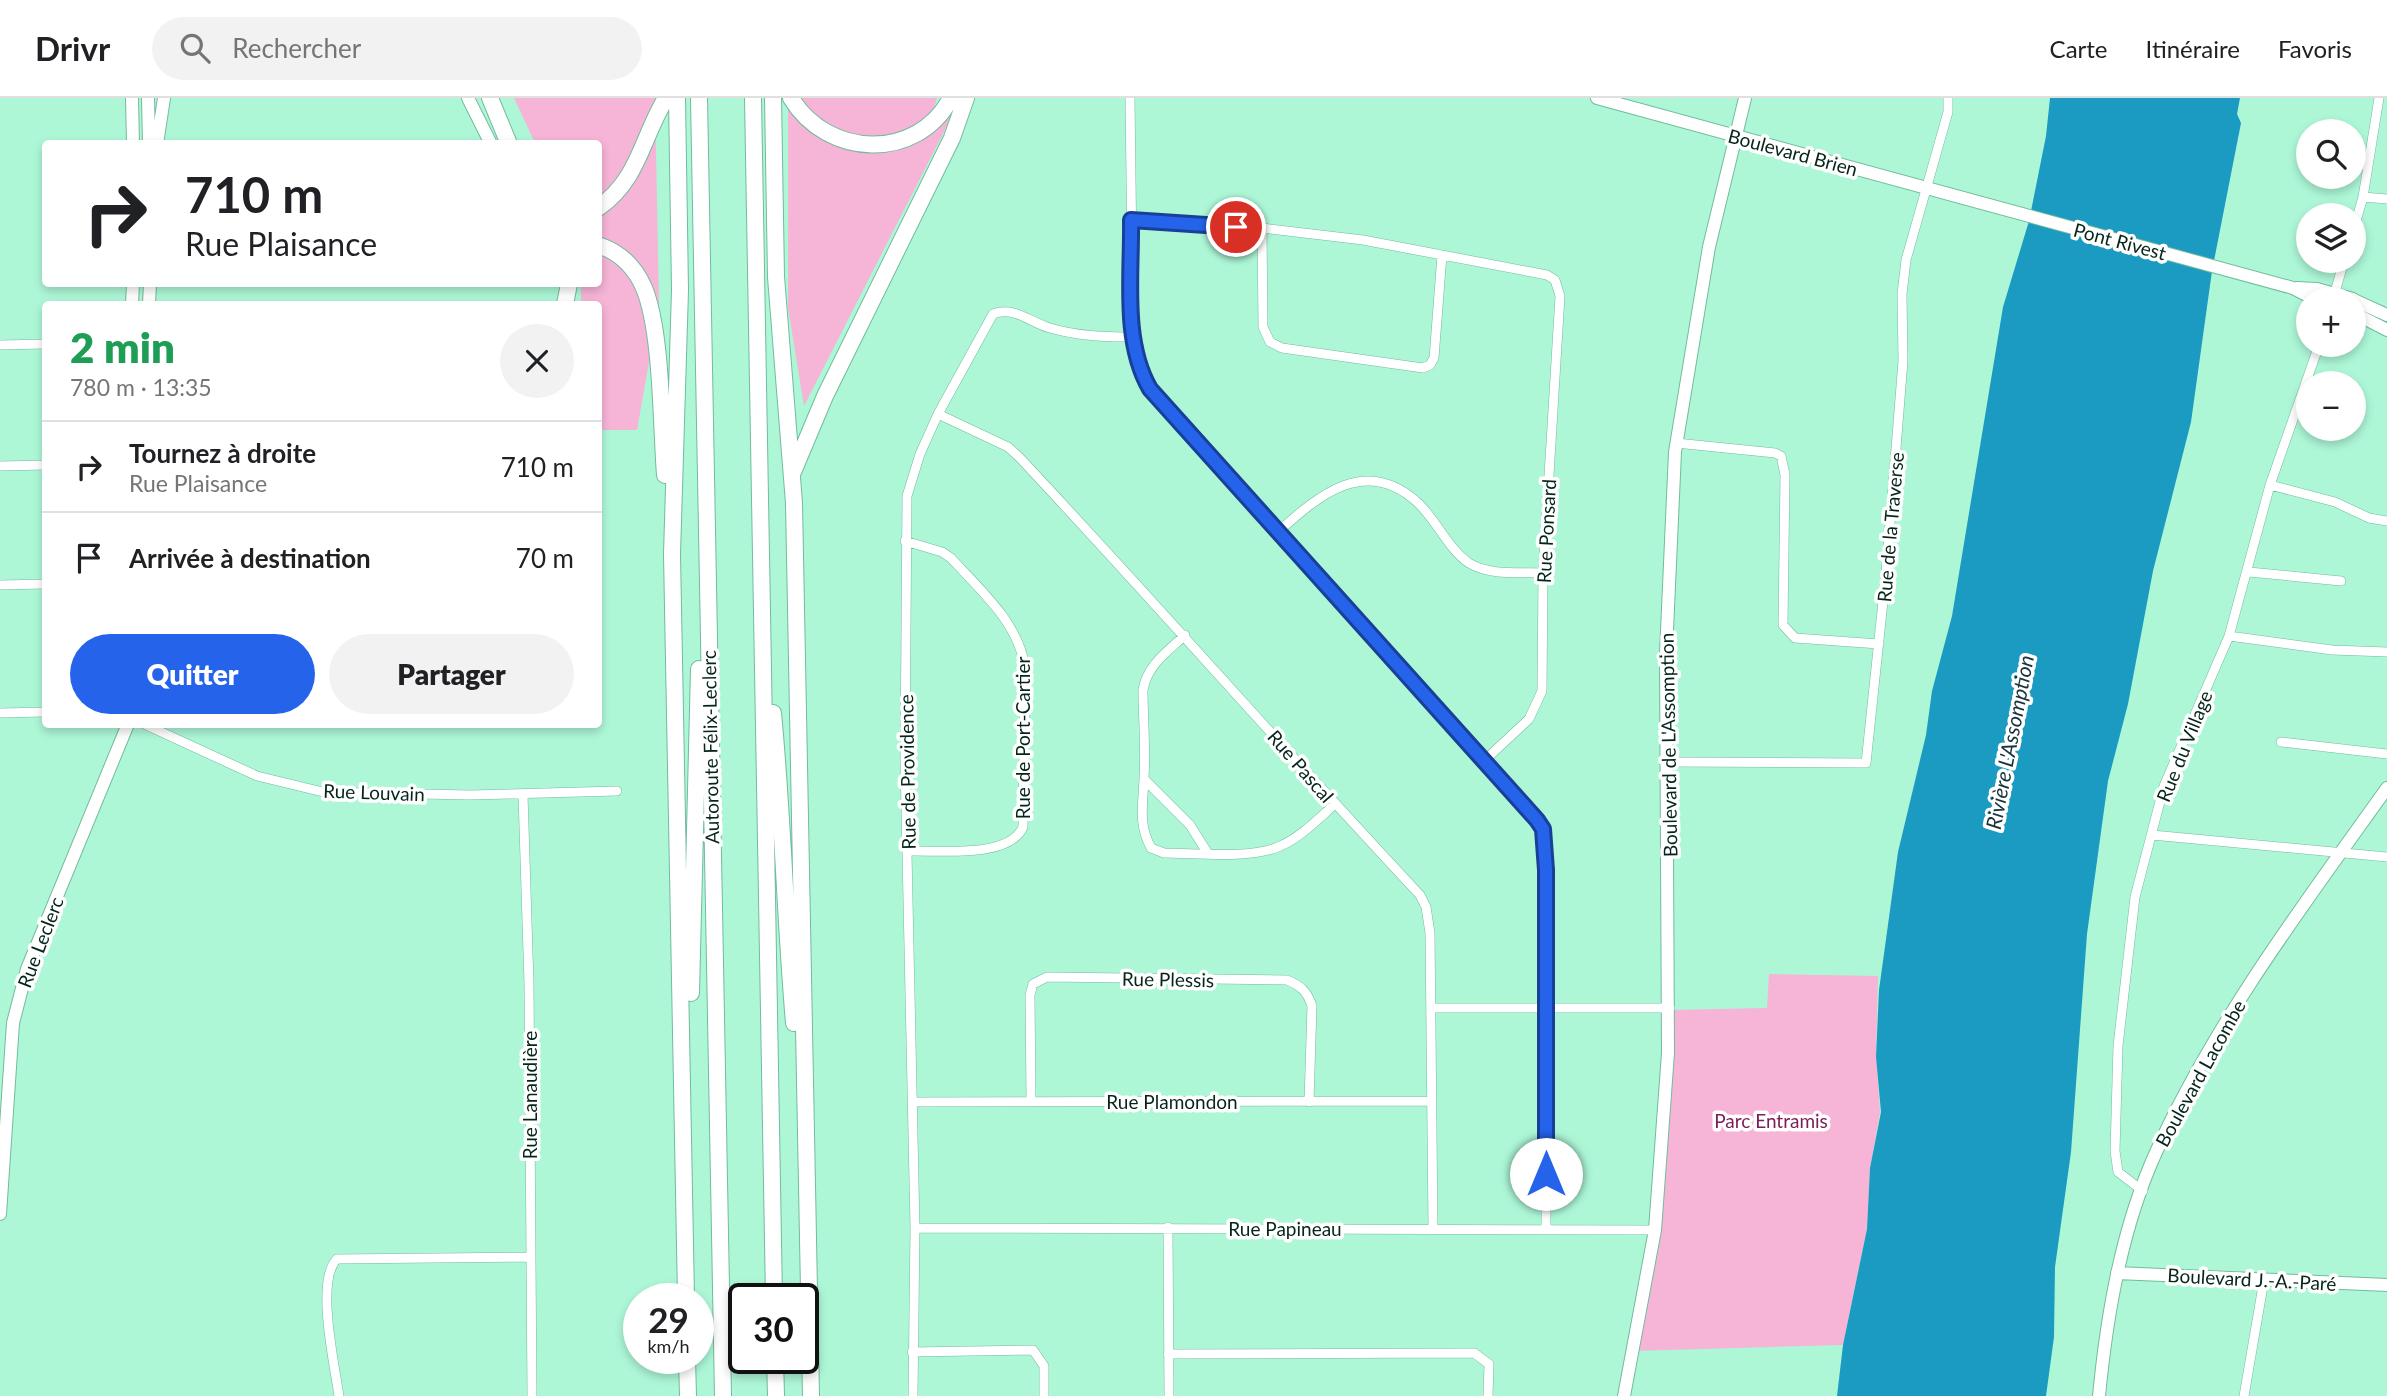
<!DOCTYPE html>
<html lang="fr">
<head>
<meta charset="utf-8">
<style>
  :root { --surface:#fff; --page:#f2f2f2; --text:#202124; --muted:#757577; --line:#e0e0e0; --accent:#2563eb }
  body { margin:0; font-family:Lato,sans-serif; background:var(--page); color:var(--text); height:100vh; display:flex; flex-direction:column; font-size:26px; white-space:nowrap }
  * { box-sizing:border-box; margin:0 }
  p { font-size:23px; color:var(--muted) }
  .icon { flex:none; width:38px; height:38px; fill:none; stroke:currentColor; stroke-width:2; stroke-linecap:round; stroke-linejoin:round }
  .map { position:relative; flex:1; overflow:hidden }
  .sheet { position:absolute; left:42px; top:203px; width:560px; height:427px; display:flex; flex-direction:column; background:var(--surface); border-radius:7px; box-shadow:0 4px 10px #0003 }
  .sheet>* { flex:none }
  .top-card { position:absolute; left:42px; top:42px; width:560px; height:147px; border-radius:7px; box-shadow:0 4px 10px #0003; background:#fff; color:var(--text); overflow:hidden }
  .tools { position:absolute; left:2296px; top:21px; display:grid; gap:14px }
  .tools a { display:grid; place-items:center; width:70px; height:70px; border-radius:50%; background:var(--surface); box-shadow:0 4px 10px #0003; font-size:35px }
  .speed { position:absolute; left:623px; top:1185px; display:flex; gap:14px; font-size:35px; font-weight:700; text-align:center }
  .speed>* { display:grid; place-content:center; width:91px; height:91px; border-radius:50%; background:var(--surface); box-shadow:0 4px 10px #0003; line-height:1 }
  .speed small { font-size:18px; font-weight:400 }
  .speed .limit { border:4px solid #111; border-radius:10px; background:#fff; color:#111 }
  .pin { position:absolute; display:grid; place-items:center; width:60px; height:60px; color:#fff; margin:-30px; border:4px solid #fff; border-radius:50%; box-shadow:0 2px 7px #0007 }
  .me { position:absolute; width:77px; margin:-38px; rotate:0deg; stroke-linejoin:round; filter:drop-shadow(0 0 5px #0008) }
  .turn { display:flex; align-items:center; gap:24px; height:147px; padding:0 28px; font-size:32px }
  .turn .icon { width:91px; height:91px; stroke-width:2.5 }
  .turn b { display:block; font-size:49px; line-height:60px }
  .round { display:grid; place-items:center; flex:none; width:74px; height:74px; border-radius:37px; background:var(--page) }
  .head { display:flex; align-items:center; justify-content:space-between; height:119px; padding:0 28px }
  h1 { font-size:42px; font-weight:800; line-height:52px; color:#1e9e55 }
  .action { display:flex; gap:14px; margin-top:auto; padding:14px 28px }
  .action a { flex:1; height:80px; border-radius:42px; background:var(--accent); color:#fff; font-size:28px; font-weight:800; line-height:80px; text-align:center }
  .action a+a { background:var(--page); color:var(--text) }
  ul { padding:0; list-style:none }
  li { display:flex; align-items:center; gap:21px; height:91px; padding:0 28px; border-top:2px solid var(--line) }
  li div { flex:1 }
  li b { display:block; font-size:26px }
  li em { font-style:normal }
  header { display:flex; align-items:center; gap:42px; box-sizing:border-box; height:98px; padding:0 35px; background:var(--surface); border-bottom:2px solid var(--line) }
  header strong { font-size:33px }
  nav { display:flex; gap:38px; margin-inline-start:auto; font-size:24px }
  .search { width:490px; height:63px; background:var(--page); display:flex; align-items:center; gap:18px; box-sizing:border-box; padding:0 24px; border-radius:38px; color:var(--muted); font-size:26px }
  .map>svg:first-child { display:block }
  .green { fill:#f6b4d7 }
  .water { fill:#1b9ac2 }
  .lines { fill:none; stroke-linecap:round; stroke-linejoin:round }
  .street-casing { stroke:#73bb9e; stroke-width:10 }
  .secondary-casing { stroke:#73bb9e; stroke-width:14 }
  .highway-casing { stroke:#73bb9e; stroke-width:18 }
  .street { stroke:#fff; stroke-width:9 }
  .secondary { stroke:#fff; stroke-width:12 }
  .highway { stroke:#fff; stroke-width:16 }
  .route-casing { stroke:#184099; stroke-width:18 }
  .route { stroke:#2563eb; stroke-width:12 }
  .labels { text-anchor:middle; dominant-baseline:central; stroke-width:7; stroke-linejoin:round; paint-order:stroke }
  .street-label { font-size:19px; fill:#06251a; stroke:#fff }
  .park-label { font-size:19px; fill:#7a1d58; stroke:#fff }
  .water-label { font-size:21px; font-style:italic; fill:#18313b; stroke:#fff }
</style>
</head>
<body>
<header>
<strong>Drivr</strong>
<div class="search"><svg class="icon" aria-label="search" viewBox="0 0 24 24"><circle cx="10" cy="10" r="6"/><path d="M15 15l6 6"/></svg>Rechercher</div>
<nav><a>Carte</a><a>Itinéraire</a><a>Favoris</a></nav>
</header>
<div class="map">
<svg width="2387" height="1298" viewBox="0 0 2387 1298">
  <rect width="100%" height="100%" fill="#adf7d7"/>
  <path class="green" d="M514,0H655L659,208L637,332H599L598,206H581V186H598V46L535,45Z
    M788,0H937L935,7L951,20L804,308L788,210Z
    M1769,876L1878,878L1876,957L1880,1014L1870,1071L1867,1131L1843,1247L1633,1253L1640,1226L1669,912L1767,910Z"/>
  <path class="water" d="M2050,0H2240L2237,16L2241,25L2212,173L2191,324L2153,473L2128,606L2108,683L2087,836L2071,1054L2055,1169L2054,1239L2046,1298H1837L1843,1247L1867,1131L1870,1070L1881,1014L1876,959L1879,892L1898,754L1926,637L1932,593L1952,518L2003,209L2029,123L2046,38Z"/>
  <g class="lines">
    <defs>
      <path id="street" d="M1130,0L1133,239L1140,274L1150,291L1537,722L1543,731L1546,772V1131
        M2363,99L2387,101
        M1131,122L1262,130L1363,142L1547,177L1555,182L1560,198L1543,475L1542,593L1529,621L1485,662
        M1262,130L1263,229L1270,244L1282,250L1423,270L1430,267L1434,260L1442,157
        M2354,130L2363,99L2379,0
        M2335,194L2344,163
        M0,247L46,246
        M938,316L1008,349L1020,360C1155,504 1285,653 1420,797L1426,809L1430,835L1433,1131
        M1676,345L1775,355L1781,358L1785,377L1783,527L1795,540L1879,546
        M0,368L46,367
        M2270,387L2335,404L2369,420L2387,423
        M1278,434C1318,398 1365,357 1417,404C1436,421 1448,451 1469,465C1490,478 1520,474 1543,475
        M905,443L942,454L951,460C981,493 1018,524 1025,569L1023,729C1009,761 939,752 909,753
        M2249,474L2341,483
        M0,487L46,486
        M1185,537C1168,553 1147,567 1143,592C1143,621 1146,651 1144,680C1143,707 1138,726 1151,750L1164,755C1196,755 1249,761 1278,749C1300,740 1317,722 1335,706
        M2229,538L2332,552L2387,554
        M0,615L46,614
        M144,626L257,678L323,694L470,697L617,693
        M2281,644L2387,656
        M1667,664L1866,665L1886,475L1903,263L1902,196L1906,162L1948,14V0
        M1144,681L1190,727L1207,754
        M523,697L529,886L532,1298
        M2152,737L2387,759
        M1431,910H1670
        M1031,1002L1030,897L1033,886L1047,879L1287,882C1301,888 1307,893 1312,908L1309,1004
        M912,1004L1431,1003
        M2143,1093L2118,1074L2115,1053L2118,948L2135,799L2164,688L2229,538L2270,387L2319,247
        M1168,1129L1169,1298
        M915,1130L1655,1132
        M912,1254L1033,1252L1044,1268V1298
        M1168,1256L1474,1255L1489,1266L1488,1298
        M339,1298C335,1269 315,1182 337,1161L530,1159
        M913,1298L915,1130L905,662L907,398L920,356L938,316L993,216C1015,208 1029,224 1050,230C1077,238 1105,239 1133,239
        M2244,1298L2264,1182"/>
      <path id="secondary" d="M132,0L133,46
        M148,0L149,46
        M468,0L491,46
        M1597,0L2293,190L2314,201
        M157,46L164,0
        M2297,190L2317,191L2353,201
        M2354,202L2387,217
        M132,206L133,186
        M149,206L150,186
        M2354,215L2387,232
        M0,1116L13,925L27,871L128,626
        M2117,1175L2387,1187
        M1624,1298L1655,1132L1668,955L1666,555L1675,354L1709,149L1745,0
        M2099,1298C2107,1215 2122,1128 2157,1052C2217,921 2304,806 2387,690"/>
      <path id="highway" d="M490,0L509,46
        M677,0L680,192L672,456L686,1200
        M699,0L723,1298
        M753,0L774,1200
        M773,0L776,179L794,405L811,1298
        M791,0C827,60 917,64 951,0
        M598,110C639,82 642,39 666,0
        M598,147C620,154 635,169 644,190C662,233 661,326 665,377
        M565,206L569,186
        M793,374L825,298L952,40L966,0
        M773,615C783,718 785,822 794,925
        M691,895L699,571
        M687,1260L688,1298
        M775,1260L776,1298"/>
    </defs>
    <use href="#street" class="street-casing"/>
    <use href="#secondary" class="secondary-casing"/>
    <use href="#highway" class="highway-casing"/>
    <use href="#street" class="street"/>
    <use href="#secondary" class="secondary"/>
    <use href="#highway" class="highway"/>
  </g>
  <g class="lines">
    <defs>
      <path id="route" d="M1236,129L1131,122C1132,176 1122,243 1150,291L1537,722L1543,731L1546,772V1076"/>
    </defs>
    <use href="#route" class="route-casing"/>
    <use href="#route" class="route"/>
  </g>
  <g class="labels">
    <g class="street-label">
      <text transform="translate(1793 54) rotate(15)">Boulevard Brien</text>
      <text transform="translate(2120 143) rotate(15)">Pont Rivest</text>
      <text transform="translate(1890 429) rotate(-85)">Rue de la Traverse</text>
      <text transform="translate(1546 433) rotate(-87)">Rue Ponsard</text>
      <text transform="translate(1022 640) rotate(-90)">Rue de Port-Cartier</text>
      <text transform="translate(1668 647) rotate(-91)">Boulevard de L'Assomption</text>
      <text transform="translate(2184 648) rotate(-68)">Rue du Village</text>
      <text transform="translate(710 649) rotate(-91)">Autoroute Félix-Leclerc</text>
      <text transform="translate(1301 668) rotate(49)">Rue Pascal</text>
      <text transform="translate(907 674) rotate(-91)">Rue de Providence</text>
      <text transform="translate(374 694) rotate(2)">Rue Louvain</text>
      <text transform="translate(40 844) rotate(-69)">Rue Leclerc</text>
      <text transform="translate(1168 881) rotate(1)">Rue Plessis</text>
      <text transform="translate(2200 975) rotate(-61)">Boulevard Lacombe</text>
      <text transform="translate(529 997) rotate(-90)">Rue Lanaudière</text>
      <text x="1172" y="1003">Rue Plamondon</text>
      <text x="1285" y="1130">Rue Papineau</text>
      <text transform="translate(2252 1181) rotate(3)">Boulevard J.-A.-Paré</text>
    </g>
    <g class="park-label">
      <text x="1771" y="1022">Parc Entramis</text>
    </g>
    <g class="water-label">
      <text transform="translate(2009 644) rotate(-79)">Rivière L'Assomption</text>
    </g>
  </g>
</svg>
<div class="tools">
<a><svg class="icon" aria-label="search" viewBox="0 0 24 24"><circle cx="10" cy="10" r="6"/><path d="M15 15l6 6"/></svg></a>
<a><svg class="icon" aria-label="layers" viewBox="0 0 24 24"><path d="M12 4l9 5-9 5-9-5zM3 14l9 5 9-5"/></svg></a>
<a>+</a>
<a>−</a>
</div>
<div class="speed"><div>29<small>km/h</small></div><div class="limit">30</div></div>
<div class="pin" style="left:1236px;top:129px;background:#d93025"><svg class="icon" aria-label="arrive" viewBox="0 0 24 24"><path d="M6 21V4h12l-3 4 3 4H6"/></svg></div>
<svg class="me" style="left:1546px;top:1076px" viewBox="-20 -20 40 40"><circle r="19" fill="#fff"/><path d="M0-13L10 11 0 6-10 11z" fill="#2563eb"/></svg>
<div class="top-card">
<div class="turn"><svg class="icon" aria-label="right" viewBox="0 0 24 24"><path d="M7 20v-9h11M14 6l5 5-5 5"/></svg><div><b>710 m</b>Rue Plaisance</div></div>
</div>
<section class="sheet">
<div class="head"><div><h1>2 min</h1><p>780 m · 13:35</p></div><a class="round"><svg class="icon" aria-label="close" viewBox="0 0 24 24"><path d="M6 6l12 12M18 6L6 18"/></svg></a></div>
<ul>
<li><svg class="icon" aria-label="right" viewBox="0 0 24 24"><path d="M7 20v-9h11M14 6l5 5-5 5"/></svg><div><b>Tournez à droite</b><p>Rue Plaisance</p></div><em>710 m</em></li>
<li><svg class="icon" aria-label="arrive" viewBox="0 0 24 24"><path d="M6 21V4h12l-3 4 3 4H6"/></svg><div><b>Arrivée à destination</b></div><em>70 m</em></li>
</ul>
<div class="action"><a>Quitter</a><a>Partager</a></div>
</section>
</div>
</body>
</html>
